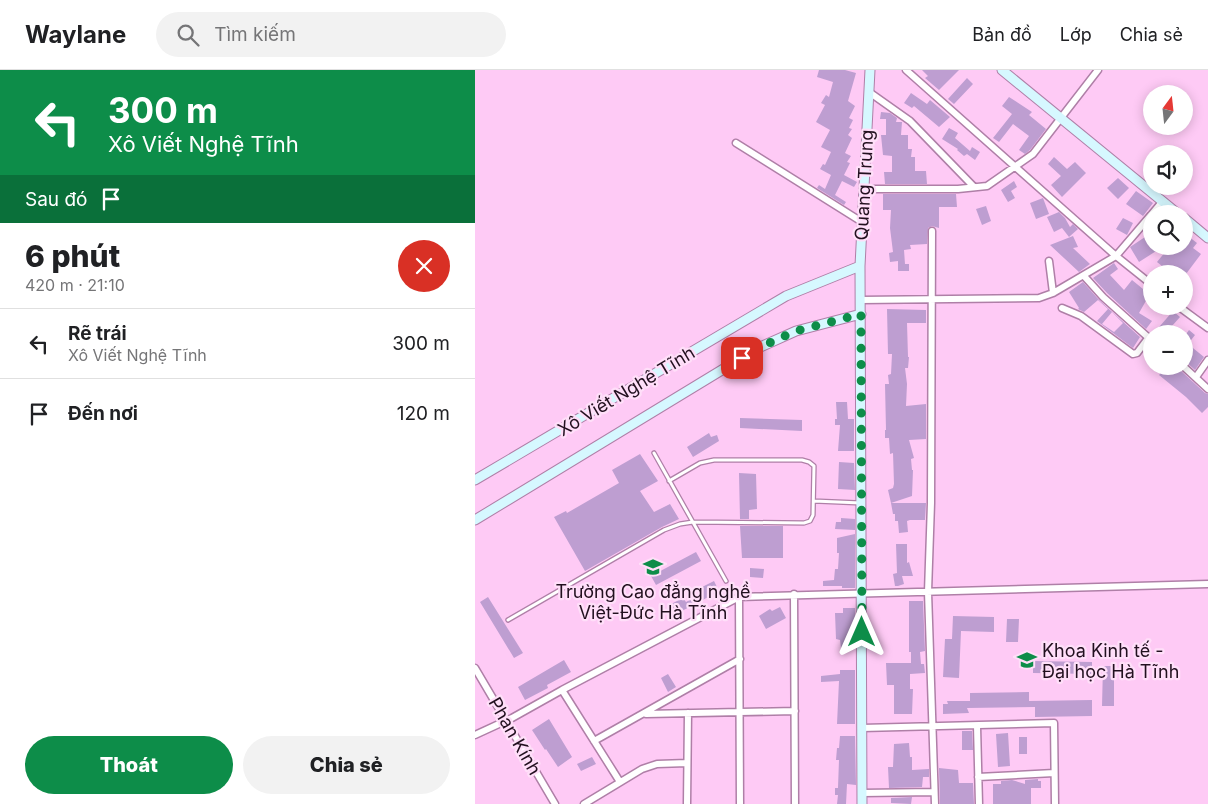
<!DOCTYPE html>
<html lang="vi">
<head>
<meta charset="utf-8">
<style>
  :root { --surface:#fff; --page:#f2f2f2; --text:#202124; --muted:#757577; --line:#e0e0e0; --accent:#0d8d49 }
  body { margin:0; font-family:Inter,sans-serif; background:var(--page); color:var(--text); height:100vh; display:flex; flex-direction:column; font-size:19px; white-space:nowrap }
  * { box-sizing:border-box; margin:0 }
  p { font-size:16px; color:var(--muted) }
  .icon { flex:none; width:28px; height:28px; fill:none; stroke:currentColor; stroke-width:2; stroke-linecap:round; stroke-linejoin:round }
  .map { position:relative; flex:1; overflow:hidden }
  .details { display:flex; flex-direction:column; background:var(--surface); width:475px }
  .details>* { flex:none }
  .hud { background:#0d8d49; color:#fff; overflow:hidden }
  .needle { width:32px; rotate:15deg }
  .tools { position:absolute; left:668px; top:15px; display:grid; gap:10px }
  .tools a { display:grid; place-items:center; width:50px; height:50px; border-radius:50%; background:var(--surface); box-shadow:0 2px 12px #0003; font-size:25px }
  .pin { position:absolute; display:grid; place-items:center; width:42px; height:42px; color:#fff; margin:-21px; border-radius:10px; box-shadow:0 2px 8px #0006 }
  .me { position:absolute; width:55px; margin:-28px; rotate:0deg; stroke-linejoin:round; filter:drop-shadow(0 0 4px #0008) }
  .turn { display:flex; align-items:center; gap:18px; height:105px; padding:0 25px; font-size:22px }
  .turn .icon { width:65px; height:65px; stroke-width:2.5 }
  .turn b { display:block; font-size:35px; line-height:42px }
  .then { display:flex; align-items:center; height:48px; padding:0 25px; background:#0003; gap:10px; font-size:19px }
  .round { display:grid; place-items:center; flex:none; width:52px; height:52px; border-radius:26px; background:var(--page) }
  .summary { display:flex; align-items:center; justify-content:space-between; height:85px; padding:0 25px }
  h1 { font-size:30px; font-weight:800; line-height:38px }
  .primary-button { display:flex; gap:10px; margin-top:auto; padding:10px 25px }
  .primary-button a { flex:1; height:58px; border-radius:30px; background:var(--accent); color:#fff; font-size:20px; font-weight:800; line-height:58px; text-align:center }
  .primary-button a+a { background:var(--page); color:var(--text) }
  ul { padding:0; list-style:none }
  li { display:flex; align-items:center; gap:15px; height:70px; padding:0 25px; border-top:1px solid var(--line) }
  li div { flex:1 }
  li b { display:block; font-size:19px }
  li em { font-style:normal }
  header { display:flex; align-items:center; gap:30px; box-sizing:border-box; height:70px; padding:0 25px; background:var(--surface); border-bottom:1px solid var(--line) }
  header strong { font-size:24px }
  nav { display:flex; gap:28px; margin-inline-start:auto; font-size:18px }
  .search { width:350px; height:45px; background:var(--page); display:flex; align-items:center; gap:12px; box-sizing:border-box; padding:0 18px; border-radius:28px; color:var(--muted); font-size:19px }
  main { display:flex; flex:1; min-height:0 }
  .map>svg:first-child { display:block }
  .building { fill:#be9ed1; fill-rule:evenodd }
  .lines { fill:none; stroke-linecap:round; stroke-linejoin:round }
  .lane-casing { stroke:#af7fa7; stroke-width:5.5 }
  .street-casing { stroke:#af7fa7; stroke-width:9 }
  .secondary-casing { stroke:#af7fa7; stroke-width:11 }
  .lane { stroke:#fff; stroke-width:3 }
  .street { stroke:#fff; stroke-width:6 }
  .secondary { stroke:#d6f8ff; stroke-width:9 }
  .route { stroke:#0d8d49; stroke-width:9; stroke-dasharray:0 16.2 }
  .labels { text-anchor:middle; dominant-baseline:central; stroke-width:4.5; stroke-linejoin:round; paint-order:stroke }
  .street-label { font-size:18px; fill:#22101f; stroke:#ffdff9 }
  .poi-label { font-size:18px; fill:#22101f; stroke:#ffdff9 }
</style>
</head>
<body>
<header>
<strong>Waylane</strong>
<div class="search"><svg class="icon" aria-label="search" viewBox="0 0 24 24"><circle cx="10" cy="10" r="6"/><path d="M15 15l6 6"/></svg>Tìm kiếm</div>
<nav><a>Bản đồ</a><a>Lớp</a><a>Chia sẻ</a></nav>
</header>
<main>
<section class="details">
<div class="hud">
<div class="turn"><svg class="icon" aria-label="left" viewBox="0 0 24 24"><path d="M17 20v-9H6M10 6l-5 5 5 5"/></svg><div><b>300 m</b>Xô Viết Nghệ Tĩnh</div></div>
<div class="then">Sau đó<svg class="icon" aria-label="arrive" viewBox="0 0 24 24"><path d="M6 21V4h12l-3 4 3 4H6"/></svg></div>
</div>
<div class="summary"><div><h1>6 phút</h1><p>420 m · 21:10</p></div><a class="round" style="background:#d93025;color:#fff"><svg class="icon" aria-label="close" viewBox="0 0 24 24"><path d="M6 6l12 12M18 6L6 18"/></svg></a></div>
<ul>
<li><svg class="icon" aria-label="left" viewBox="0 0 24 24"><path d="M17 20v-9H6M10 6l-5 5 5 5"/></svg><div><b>Rẽ trái</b><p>Xô Viết Nghệ Tĩnh</p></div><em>300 m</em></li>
<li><svg class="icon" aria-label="arrive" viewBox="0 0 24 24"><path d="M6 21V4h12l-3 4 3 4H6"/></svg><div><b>Đến nơi</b></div><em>120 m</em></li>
</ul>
<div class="primary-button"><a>Thoát</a><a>Chia sẻ</a></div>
</section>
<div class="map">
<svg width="733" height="734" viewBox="0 0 733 734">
  <rect width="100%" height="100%" fill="#fecaf5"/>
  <path class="building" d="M344,0H370L381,3L373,31L380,36L374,48L378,50L374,58L377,59L373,65L377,68L370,83L376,86L372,92L375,93L369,105L382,112L379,117L367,111L360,125L371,132L369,135L342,118L344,115L350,119L356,105L345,99L348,94L350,95L356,82L346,77L355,60L341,52L350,35L346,33L351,25L354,27L358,12L342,7Z
    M447,0H484L464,20L450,8L453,6Z
    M492,8L498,14L479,34L473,29Z
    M436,23L452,34L455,30L475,47L464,57L439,36L437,38L429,33Z
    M534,27L557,42L554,45L571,59L555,80L550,84L544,80L554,66L538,54L524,72L518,68L537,44L527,36Z
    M406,42L415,43L422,48L421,52H427L426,65H433V79H437L436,87H440V101H451L452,114H410L409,102H417V86L408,85L406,65H411V49H405Z
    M474,58L483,63L480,68L495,81L497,77L505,82L500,90L492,84L489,86L482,80L483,79L467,69Z
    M579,87L592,99L600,92L611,103L587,127L576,115L586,106L573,94Z
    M643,108L654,118L643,129L632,118Z
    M539,111L542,117L536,121L540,128L533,132L526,120Z
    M661,121L678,133L668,146L651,134Z
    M408,124H481L482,137H464V158L457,156L453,158L452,174L435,175L436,179L429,180L430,194H434V201H423V191L415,192L414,183L418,182L415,158L416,140H408Z
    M568,128L574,144L561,149L555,133Z
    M511,136L516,151L507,155L501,139Z
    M584,142L590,148L595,157L598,154L603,159L594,167L587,158L579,162L572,147Z
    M648,148L658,153L652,165L641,159Z
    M676,163V176H689L664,192L655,177Z
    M709,163L722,173L718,178L726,184L711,204L702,198L697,204L682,192L695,176H709Z
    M598,166L603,177L598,178L615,194L604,202L575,175Z
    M639,193L643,199L635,205L649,220L657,210L668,219L669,217L676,222L664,243L677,251L671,259L632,223L618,208Z
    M608,212L625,231L665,267L658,278L622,251L633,239L623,230L609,242L603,239L604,238L594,222ZM637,242L648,253L639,262L627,254Z
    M412,239L451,240V253H432L433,287H434L433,298H430L432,314L431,336L451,334V369L434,370L439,388L436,389L437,400H438L437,426L416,433L413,420L418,418L419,414L418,383L415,384L414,368H410V360H411L410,314H414L413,305L416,304L417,284H413Z
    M698,241L705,247L697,256L707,264H678Z
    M714,260L720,265L713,274L729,287L720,300L711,292L716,286L709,281V267Z
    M692,296H703L705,300L730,323L733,324V337L727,343L711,327L684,305Z
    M361,332H372L373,349H379V381H363L365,355H360V349H362Z
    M265,348L327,350V361L265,358Z
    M234,363L236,367L242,365L244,371L218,387L212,377Z
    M165,384L183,411L165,421L179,442L195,434L204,449L187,457L110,501L79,447L91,441L92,443L144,413L137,400Z
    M364,392L379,393L380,420L363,419Z
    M264,403L281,404L282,439L274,440V449H265Z
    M416,433H451L450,450H435L432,451L433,462L424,463L423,451H420V444H418Z
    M366,448L380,449V460L360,459L361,452H366Z
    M265,456H308V488H267Z
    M380,464V518H367V516H348V511L359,510L360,499H363L364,483H362V468Z
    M421,474H432V493L434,492L438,506H427L429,514L423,516H420L418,504L422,503Z
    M221,482L226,491L181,515L176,506Z
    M275,498L289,499L288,508L275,507Z
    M239,511L242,517L237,519L239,524L205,542L203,538L198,541L194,535L208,528L211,532L228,523L225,518Z
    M13,527L48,583L39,588L5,532Z
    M434,531H448L450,581L445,582L446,594H449L450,603L435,604V619H438L437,644H419V615H412L411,593H436V582H434Z
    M305,537L311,548L291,559L284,546L295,539L297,541Z
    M368,538H380V579L366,578L365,570L361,569L360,543H368Z
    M478,546L519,547V562L486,561L484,608L468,607L470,569H477Z
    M532,549H544L543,572H531Z
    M89,590L96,602L72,615L73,618L50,630L43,617Z
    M558,591L617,592V604L558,603Z
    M628,596H639V636H627Z
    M365,600H380V654H362L364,611L346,612V606L365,604Z
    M193,604L201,617L193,622L186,608Z
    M554,622V631L617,630V646L560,647V637L492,638L494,643L468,644V634H473L472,631H495V623Z
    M74,649L97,687L83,697L71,679L70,680L57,660Z
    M487,661H497L498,680H487Z
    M533,663L535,696L523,697L521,664Z
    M365,666H380L381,715L372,714L371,734H362L363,725H360V718H363L364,690H361L362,678H364Z
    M544,667H552V684H544Z
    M434,673L435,687H437V700L454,699V707H448L447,717L414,718L413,697H418L419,674Z
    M117,687L121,694L106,701L102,694Z
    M464,698L483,700L484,713H498L499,734H465Z
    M563,709V711H566V718H556V734H518V714H526V711L537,710L550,714V710Z
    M437,727L436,734L416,733V728Z"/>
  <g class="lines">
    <defs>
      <path id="lane" d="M179,383L251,511
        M339,431L386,433
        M33,550L189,460L205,454L218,452L329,453L335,451L338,445L339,396L334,392L327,390H239L225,393L194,411"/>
      <path id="street" d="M431,0L641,186L676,214
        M394,22L435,51L499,117
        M261,73L387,152
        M389,119H483L512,116L558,84L623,0
        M677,144L688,131
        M457,161L456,433L453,522L460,734
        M574,191L578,223
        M609,206L628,227L675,269
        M386,230L564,228L578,223L641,186L676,145
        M703,236L733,258
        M587,238L606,246L658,284L662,283L674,267
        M708,296L733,319
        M721,307L733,290
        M319,524L320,734
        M264,527L265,734
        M0,598L80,734
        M87,620L145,712
        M171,644L320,641
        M502,656L504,734
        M387,658L579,653L580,734
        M0,665L37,648L87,620L264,527L733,514
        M119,671L265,589
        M503,707L579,703
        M387,723L459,722
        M109,734L167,699L182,694L212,693
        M212,734L213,643"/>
      <path id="secondary" d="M527,0L703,144
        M709,148L733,168
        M0,410L311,226L385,196
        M0,450L283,278L321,261L386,244
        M387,734L385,196L395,0"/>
    </defs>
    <use href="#lane" class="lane-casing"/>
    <use href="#street" class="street-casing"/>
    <use href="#secondary" class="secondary-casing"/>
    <use href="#lane" class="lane"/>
    <use href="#street" class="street"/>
    <use href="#secondary" class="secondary"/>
  </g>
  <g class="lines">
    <path class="route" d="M267,288L283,278L321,261L386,244L387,562"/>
  </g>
  <defs>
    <symbol id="university-bare" viewBox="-9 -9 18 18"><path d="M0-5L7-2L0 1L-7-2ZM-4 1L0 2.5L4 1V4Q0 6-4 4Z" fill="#0d8d49" stroke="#ffdff9" stroke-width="2.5" paint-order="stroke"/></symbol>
  </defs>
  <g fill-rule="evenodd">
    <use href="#university-bare" x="164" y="483" width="28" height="28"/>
    <use href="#university-bare" x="538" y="576" width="28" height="28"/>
  </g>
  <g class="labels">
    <g class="street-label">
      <text transform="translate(389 115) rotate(-87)">Quang Trung</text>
      <text transform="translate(151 321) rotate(-31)">Xô Viết Nghệ Tĩnh</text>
      <text transform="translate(40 666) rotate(60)">Phan Kính</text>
    </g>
    <g class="poi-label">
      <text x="178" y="521">Trường Cao đẳng nghề<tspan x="178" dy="21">Việt-Đức Hà Tĩnh</tspan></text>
      <text x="567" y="580" text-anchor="start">Khoa Kinh tế -<tspan x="567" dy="21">Đại học Hà Tĩnh</tspan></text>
    </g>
  </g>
</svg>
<div class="tools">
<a><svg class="needle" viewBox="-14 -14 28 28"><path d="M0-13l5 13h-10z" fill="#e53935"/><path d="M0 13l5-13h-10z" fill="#757577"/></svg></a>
<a><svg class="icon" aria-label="sound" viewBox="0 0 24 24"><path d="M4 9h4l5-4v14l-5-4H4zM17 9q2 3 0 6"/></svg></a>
<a><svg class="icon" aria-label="search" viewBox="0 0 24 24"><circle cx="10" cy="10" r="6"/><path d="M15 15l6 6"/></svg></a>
<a>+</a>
<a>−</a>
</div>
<div class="pin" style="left:267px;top:288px;background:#d93025"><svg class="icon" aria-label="arrive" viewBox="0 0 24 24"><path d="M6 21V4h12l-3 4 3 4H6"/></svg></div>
<svg class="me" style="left:387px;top:562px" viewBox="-20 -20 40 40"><path d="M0-17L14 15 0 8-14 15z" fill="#0d8d49" stroke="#fff" stroke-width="4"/></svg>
</div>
</main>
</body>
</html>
